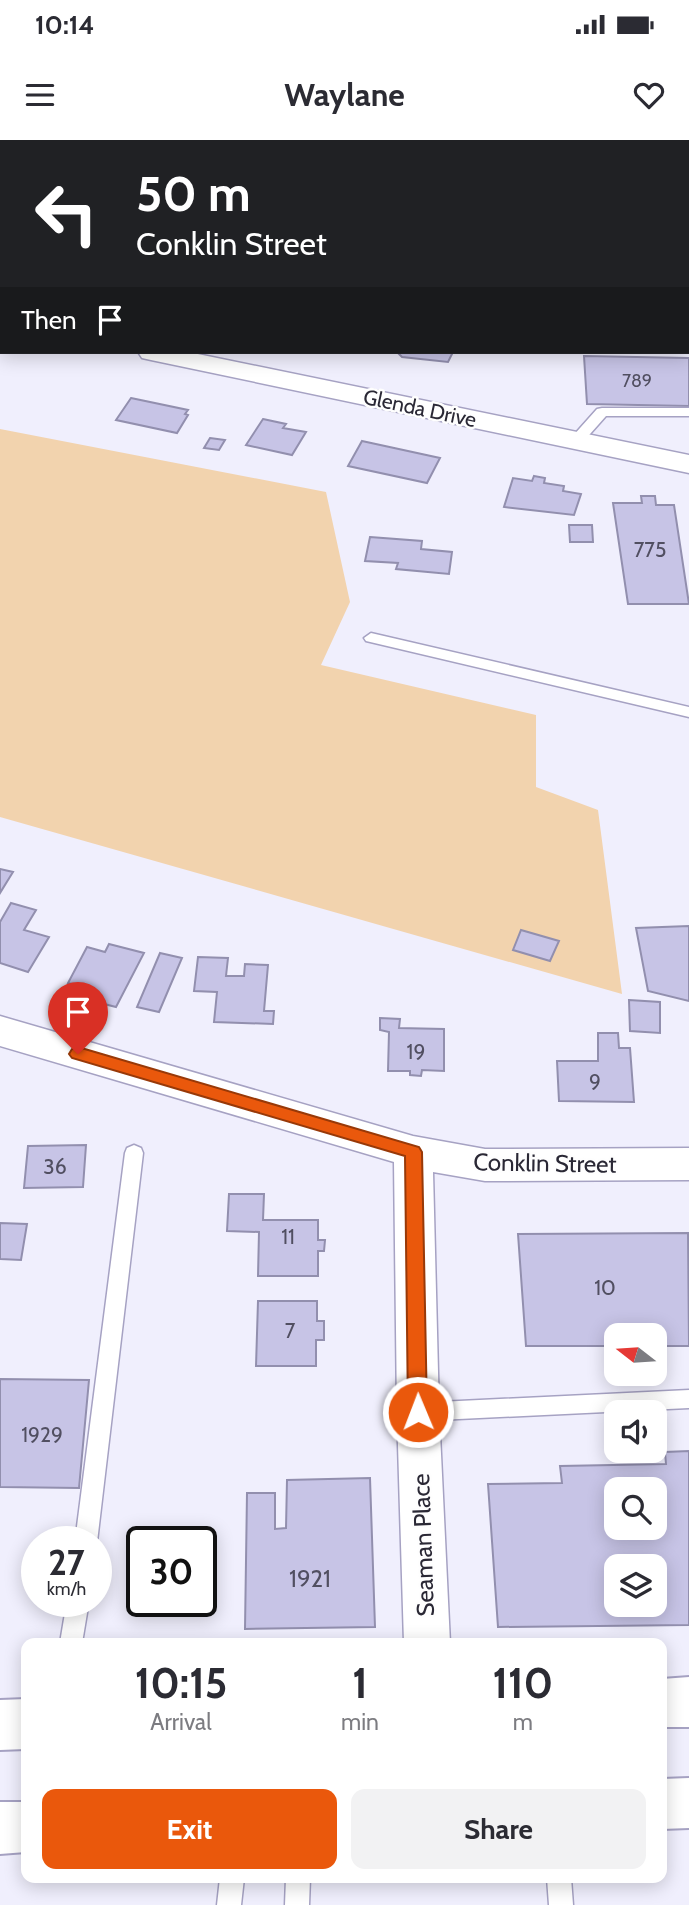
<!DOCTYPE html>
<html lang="en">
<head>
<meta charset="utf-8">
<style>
  :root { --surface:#fff; --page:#f2f2f3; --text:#2b2b33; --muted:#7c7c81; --accent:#ea580c }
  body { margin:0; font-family:Cabin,sans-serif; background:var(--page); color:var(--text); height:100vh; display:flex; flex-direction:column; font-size:26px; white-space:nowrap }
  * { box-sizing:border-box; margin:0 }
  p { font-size:23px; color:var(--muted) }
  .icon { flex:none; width:38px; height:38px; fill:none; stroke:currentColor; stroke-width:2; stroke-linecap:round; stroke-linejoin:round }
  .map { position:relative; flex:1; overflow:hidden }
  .sheet { position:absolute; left:21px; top:1498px; width:646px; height:245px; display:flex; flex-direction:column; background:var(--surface); border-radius:14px; box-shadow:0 4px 18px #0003 }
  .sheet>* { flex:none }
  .banner { position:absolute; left:0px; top:0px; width:690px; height:214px; box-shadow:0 4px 18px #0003; background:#202124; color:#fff; overflow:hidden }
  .needle { width:46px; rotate:287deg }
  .tools { position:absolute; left:604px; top:1183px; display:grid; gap:14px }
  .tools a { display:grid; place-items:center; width:63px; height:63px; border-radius:14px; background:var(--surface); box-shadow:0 4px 18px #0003; font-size:35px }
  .speed { position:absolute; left:21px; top:1386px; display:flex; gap:14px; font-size:35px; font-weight:700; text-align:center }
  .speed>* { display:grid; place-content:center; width:91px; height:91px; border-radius:50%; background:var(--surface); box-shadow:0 4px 18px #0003; line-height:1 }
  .speed small { font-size:18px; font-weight:400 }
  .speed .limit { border:4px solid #111; border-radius:10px; background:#fff; color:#111 }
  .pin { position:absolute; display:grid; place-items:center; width:60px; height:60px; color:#fff; margin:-72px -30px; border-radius:50% 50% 50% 0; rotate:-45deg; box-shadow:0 0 7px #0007 }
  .pin .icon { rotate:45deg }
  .me { position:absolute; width:77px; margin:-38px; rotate:359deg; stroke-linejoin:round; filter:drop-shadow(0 0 5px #0008) }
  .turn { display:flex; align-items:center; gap:24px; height:147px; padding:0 21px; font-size:32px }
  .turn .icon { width:91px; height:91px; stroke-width:2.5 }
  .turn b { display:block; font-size:49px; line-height:60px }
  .then { display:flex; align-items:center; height:66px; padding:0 21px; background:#0003; gap:14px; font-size:26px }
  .eta { display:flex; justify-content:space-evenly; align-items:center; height:119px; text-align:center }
  .eta b { font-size:42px; font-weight:700; line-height:49px }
  .button { display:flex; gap:14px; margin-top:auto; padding:14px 21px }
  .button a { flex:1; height:80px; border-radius:14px; background:var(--accent); color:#fff; font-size:28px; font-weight:700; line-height:80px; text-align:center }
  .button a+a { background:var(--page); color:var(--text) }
  .status { display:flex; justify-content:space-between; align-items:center; height:49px; padding:0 35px; background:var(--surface); direction:ltr }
  .status svg { height:19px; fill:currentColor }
  header { display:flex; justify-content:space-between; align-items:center; height:91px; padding:0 21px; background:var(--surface); font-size:32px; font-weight:700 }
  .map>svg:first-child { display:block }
  .green { fill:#f2d3ae }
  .building { fill:#c7c4e6; stroke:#928fae; stroke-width:2; fill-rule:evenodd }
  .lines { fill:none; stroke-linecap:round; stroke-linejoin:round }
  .service-casing { stroke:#a6a2c3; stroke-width:3 }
  .minor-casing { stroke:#a6a2c3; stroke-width:3 }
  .primary-casing { stroke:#a6a2c3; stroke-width:4 }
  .service { fill:#fff; fill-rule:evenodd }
  .minor { fill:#fff; fill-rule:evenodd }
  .primary { fill:#fff; fill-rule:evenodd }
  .route { fill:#ea580c; stroke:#983908; stroke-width:2 }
  .labels { text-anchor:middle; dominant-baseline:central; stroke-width:5; stroke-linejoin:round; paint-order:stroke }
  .far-number-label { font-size:18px; fill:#514f61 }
  .far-street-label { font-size:21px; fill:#2a2835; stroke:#fefefe }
  .number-label { font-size:21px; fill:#514f61 }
  .street-label { font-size:24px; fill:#2a2835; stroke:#fefefe }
  .near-number-label { font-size:24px; fill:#514f61 }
</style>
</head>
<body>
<div class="status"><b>10:14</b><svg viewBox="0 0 49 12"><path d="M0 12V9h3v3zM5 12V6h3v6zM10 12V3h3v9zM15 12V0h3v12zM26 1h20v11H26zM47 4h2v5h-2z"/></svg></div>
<header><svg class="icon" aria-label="menu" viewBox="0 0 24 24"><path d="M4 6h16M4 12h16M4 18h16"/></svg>Waylane<svg class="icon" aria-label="heart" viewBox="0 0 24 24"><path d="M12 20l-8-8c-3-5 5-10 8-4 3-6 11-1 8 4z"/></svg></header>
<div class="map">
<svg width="689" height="1765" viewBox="0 0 689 1765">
  <rect width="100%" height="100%" fill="#f0effd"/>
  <path class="green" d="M0,289L326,352L350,462L321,525L536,575V647L598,670L622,854L0,677Z"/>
  <path class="building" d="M397,212H453L448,222L402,217Z
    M584,216L689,218V266L587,264Z
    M131,258L188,270L185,274L188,275L177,293L116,280Z
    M263,279L286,284L283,288L306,292L292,315L246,305Z
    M210,298L225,300L219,310L204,308Z
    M362,301L440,318L427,343L348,326Z
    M534,336L545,338L544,343L564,346L563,351L581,354L574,375L504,367L513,338L532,341Z
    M641,356H655L656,365H674L689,464H628L613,363H642Z
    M569,385H592L593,402H570Z
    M370,397L422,401L421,409L452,412L449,434L396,429L398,423L365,421Z
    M0,729L13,732L0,753Z
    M11,763L36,770L24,790L49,797L28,832L0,823V782Z
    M689,786V861L648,851L636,788Z
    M521,790L559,801L550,821L513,810Z
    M109,804L144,813L116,867L85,859L90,849L68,843L87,807L105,812Z
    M160,813L182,818L159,872L137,867Z
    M198,817L228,818L226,836H244L245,824L268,825L264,871H274L273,884L214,882L217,852L194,851Z
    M629,860L660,862V893L630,891Z
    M380,878L400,879L399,888L444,889V931L422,930L421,936L410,935V931H388L389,892L380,890Z
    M598,893H618L619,908H630L634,962L559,961L557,921H598Z
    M86,1005L83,1047L24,1048L28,1006Z
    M229,1054H264L263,1080H318V1100H325L324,1111H318V1136H258L259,1092L227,1091Z
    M0,1083L27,1084L21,1120L0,1119Z
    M688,1093L689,1206H654V1195H616V1206H526L518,1094Z
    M258,1161H317V1181H324V1200H316V1226H256Z
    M0,1239L89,1240L79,1348L0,1347Z
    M689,1311V1485L498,1487L488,1344L562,1343L560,1326L666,1324L665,1312ZM616,1349H654V1388H616ZM616,1426H654V1465H616Z
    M370,1338L375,1487L245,1489L247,1353H275V1389L286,1388L287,1340Z"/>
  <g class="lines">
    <defs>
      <path id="service" d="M602,268H689V276H606L582,303H572V297L597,269Z
        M371,493L689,567V577L366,501L364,498Z
        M134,1005L141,1008L143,1013L97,1402H75L125,1013L127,1008Z
        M689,1250V1268L418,1281L411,1279L408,1272L411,1265L418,1263Z
        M67,1461H89L82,1503H60Z
        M220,1738H244L241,1765H217Z
        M286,1738H310L309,1765H285Z
        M547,1738H571L573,1765H549Z"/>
      <path id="minor" d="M307,0H331L306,2Z
        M688,106L689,107V123L688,122Z
        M0,172L2,173V189L0,188Z
        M138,212H188L689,315V333L151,220L142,218Z
        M0,876L413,996L485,1009L689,1008V1040L485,1041L433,1032L439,1272L450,1503H404L397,1272L394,1022L0,906Z"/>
      <path id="primary" d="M689,1537V1587H662V1539Z
        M26,1559V1609L0,1610V1560Z
        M689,1638V1688L662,1689V1639Z
        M0,1662H26V1712L0,1714Z"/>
    </defs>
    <use href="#service" class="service-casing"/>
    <use href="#minor" class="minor-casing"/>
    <use href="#primary" class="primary-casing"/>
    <use href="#service" class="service"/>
    <use href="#minor" class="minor"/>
    <use href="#primary" class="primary"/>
  </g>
  <path class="route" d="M78,907L419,1007L422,1012L427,1272L424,1278L418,1280L411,1278L408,1272L405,1016L72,918L69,914L72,909Z"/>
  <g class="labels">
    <g class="far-number-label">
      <text x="637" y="241">789</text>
    </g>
    <g class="far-street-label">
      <text transform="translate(420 268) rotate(12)">Glenda Drive</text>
    </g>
    <g class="number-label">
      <text x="650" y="409">775</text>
      <text x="416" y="911">19</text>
      <text x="595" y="941">9</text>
      <text x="55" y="1026">36</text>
      <text x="288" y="1096">11</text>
      <text x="605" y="1147">10</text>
      <text x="290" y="1190">7</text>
      <text x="42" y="1294">1929</text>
    </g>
    <g class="street-label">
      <text transform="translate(545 1023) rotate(1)">Conklin Street</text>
      <text transform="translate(423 1405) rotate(-92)">Seaman Place</text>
    </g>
    <g class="near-number-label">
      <text x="310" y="1438">1921</text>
    </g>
  </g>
</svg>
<div class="tools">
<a><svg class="needle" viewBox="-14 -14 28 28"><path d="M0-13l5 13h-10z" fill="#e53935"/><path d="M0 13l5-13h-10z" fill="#7c7c81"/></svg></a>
<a><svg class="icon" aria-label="sound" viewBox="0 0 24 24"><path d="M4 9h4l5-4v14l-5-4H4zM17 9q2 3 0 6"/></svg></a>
<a><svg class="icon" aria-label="search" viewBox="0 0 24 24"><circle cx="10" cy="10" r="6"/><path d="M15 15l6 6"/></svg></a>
<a><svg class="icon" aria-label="layers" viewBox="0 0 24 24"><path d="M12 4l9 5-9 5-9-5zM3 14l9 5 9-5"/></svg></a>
</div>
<div class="speed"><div>27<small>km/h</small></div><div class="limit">30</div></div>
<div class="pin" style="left:78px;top:914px;background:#d93025"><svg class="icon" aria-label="arrive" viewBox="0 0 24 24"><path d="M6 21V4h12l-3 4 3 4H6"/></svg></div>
<svg class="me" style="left:418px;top:1272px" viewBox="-20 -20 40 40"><circle r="17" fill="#ea580c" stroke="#fff" stroke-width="3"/><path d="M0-11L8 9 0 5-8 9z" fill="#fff"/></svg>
<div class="banner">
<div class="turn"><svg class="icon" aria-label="left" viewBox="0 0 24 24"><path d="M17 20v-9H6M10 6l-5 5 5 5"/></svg><div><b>50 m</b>Conklin Street</div></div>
<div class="then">Then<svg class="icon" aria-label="arrive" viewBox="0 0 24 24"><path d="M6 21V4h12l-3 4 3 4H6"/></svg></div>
</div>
<section class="sheet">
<div class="eta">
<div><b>10:15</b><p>Arrival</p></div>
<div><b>1</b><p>min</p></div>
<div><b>110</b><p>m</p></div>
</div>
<div class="button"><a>Exit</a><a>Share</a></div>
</section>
</div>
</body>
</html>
